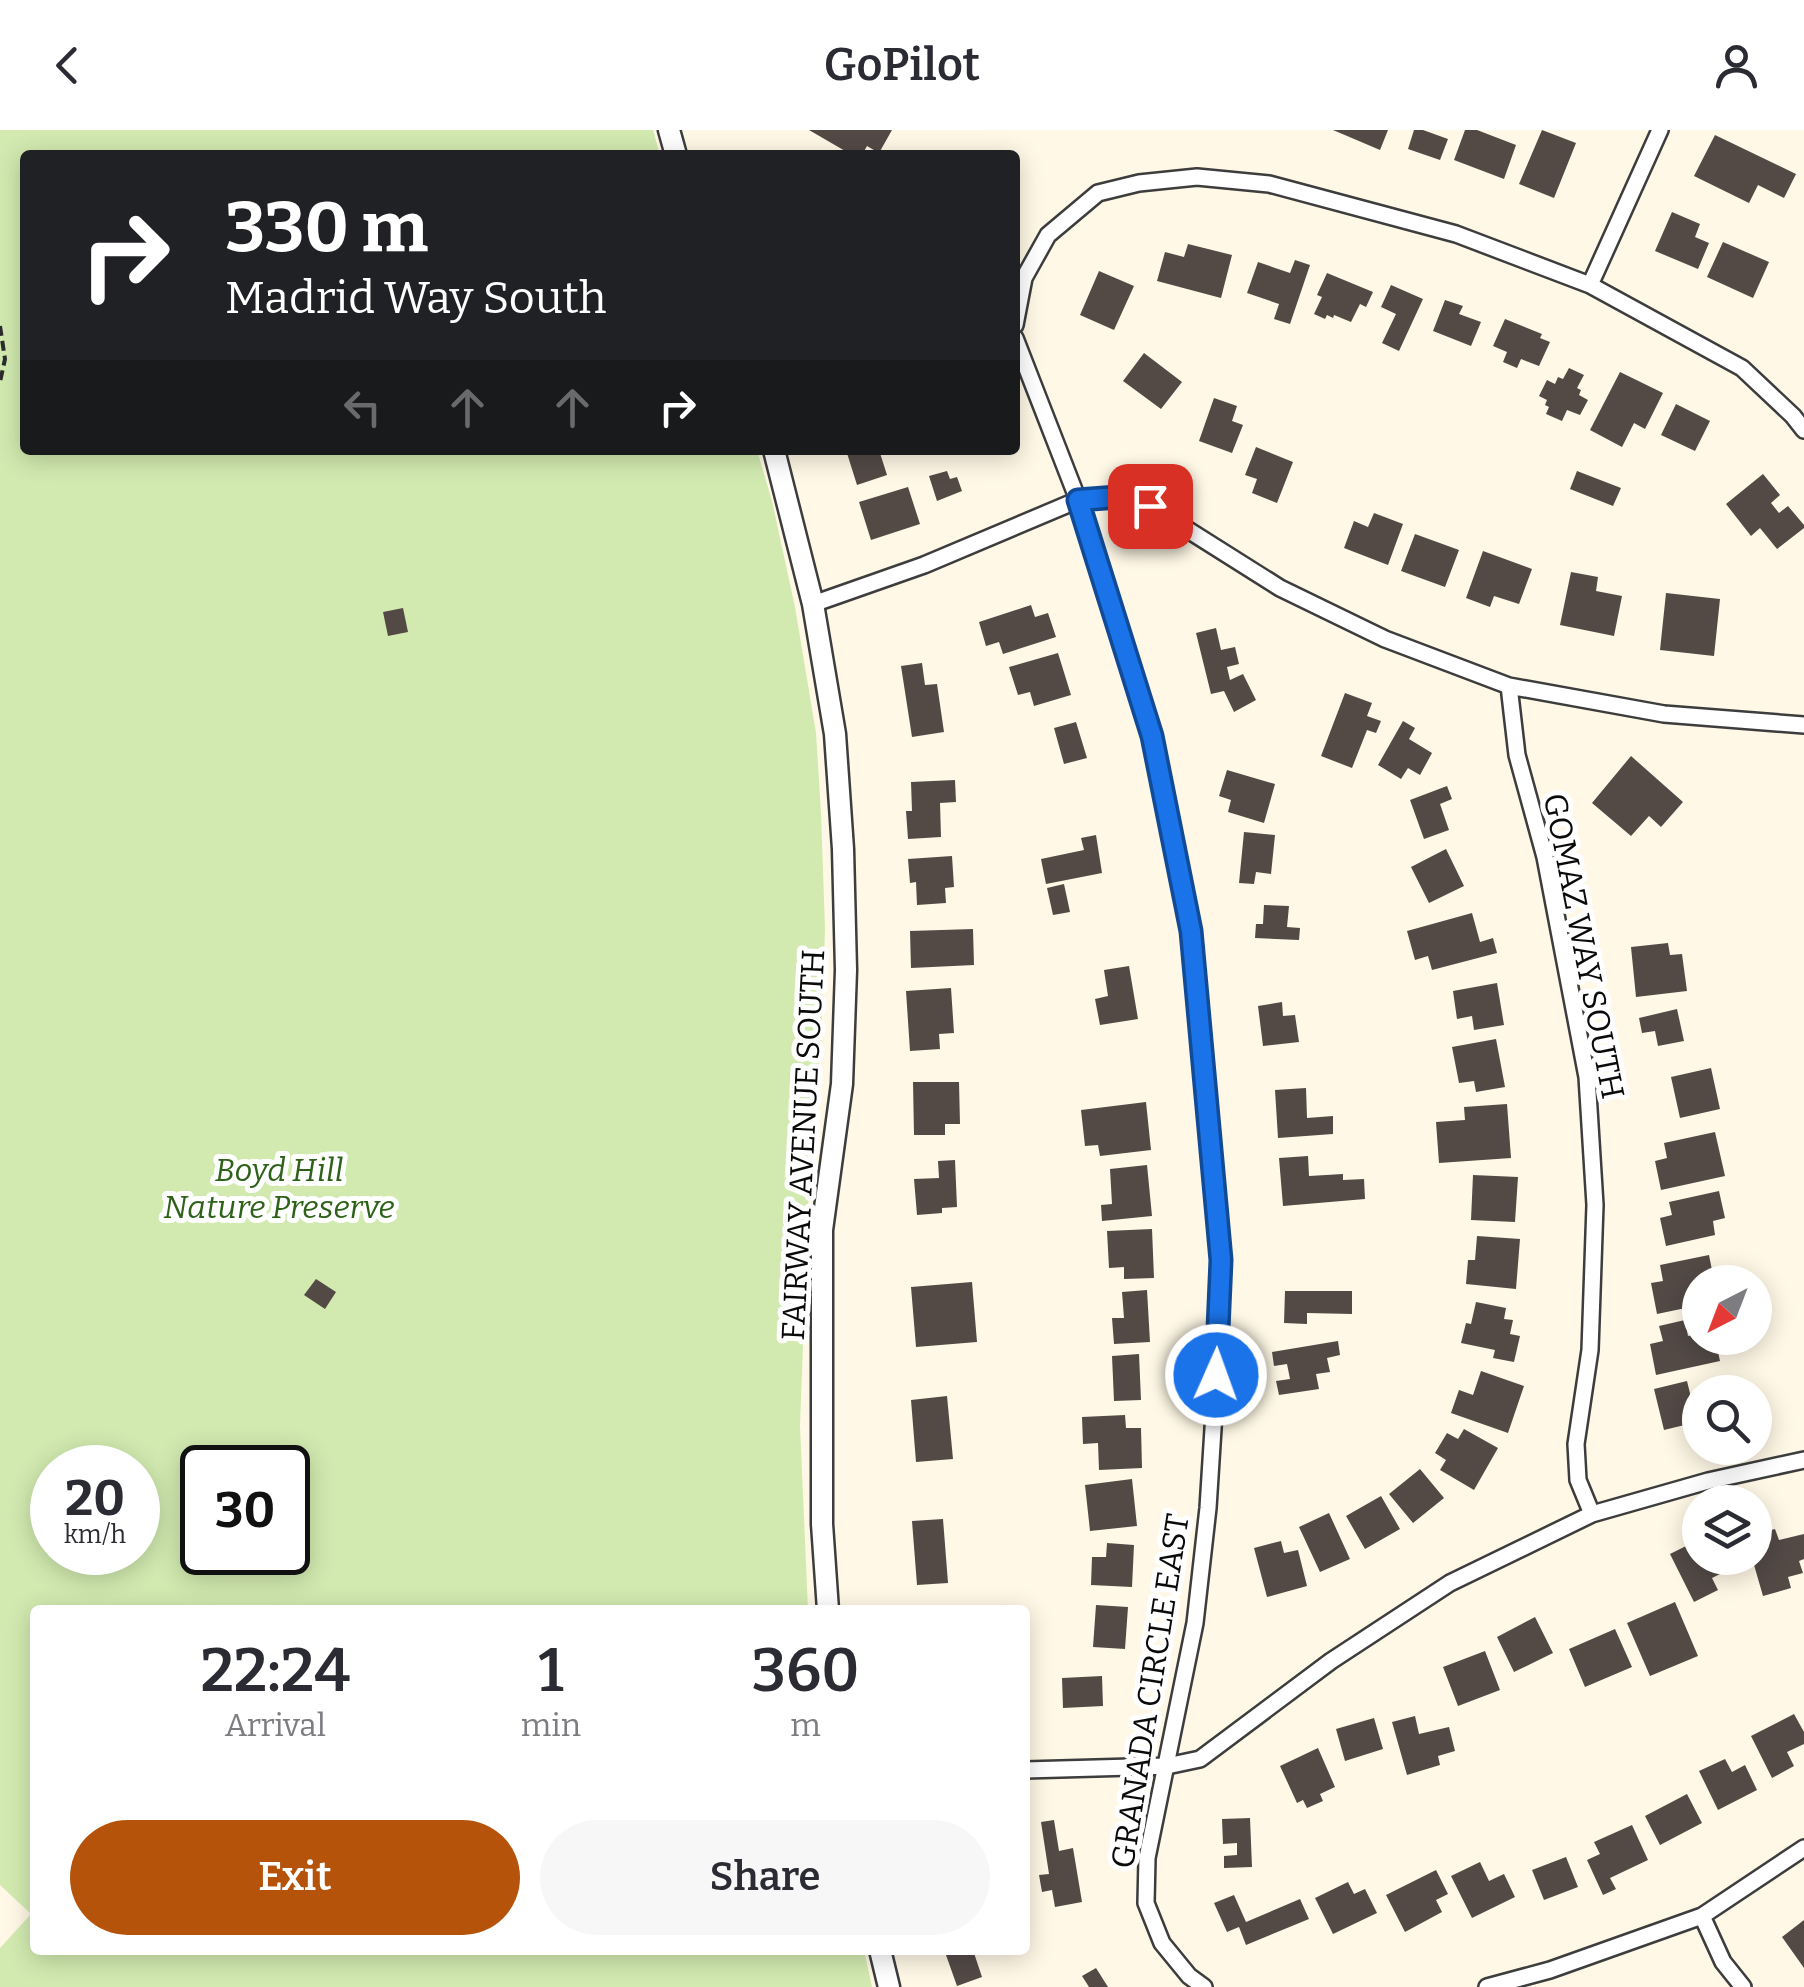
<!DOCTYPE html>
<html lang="en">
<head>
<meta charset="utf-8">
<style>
  :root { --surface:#fff; --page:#f7f7f7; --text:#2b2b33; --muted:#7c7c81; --accent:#b45309 }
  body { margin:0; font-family:Bitter,serif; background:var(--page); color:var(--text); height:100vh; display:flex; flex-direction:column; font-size:38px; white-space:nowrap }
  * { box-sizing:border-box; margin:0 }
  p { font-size:32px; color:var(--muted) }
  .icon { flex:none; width:55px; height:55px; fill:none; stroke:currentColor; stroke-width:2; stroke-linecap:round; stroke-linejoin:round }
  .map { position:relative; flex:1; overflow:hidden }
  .side { position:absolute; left:30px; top:1475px; width:1000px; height:350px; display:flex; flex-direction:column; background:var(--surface); border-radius:10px; box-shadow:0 5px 25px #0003 }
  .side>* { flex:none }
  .top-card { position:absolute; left:20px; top:20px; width:1000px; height:305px; border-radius:10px; box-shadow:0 5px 25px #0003; background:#202124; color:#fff; overflow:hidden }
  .needle { width:65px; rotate:222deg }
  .tools { position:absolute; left:1682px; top:1135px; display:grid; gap:20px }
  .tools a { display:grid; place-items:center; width:90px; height:90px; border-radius:50%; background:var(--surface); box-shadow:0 5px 25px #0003; font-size:50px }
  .speed { position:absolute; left:30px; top:1315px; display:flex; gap:20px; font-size:50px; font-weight:700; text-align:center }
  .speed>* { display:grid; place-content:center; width:130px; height:130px; border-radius:50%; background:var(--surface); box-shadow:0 5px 25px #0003; line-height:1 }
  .speed small { font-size:25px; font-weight:400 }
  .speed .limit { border:5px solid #111; border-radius:15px; background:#fff; color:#111 }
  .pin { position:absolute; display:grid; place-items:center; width:85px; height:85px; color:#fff; margin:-42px; border-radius:20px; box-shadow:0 5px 15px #0006 }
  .me { position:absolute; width:110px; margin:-55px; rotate:2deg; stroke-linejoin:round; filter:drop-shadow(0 0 8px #0008) }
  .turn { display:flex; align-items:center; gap:35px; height:210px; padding:0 40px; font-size:45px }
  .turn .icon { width:130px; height:130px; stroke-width:2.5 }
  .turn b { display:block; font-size:70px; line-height:85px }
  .lanes { display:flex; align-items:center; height:95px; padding:0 40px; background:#0003; justify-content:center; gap:50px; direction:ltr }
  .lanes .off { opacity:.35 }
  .eta { display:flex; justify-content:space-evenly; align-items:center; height:170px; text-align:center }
  .eta b { font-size:60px; font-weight:600; line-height:70px }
  .action { display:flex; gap:20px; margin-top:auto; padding:20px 40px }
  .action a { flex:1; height:115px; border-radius:60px; background:var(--accent); color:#fff; font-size:40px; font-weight:600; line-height:115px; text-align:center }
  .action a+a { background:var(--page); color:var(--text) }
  header { display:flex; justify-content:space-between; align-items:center; height:130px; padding:0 40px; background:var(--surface); font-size:45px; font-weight:600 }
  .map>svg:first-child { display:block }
  .green { fill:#d2eab0; fill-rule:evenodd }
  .building { fill:#534a46 }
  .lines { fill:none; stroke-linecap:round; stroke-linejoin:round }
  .minor-casing { stroke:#3d3d3d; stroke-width:20 }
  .tertiary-casing { stroke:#3d3d3d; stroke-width:25 }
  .path { stroke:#2c2c2c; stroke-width:4; stroke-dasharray:10 5; stroke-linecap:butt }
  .minor { stroke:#fff; stroke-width:15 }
  .tertiary { stroke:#fff; stroke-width:20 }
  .route-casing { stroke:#114b97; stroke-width:25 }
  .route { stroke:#1a73e8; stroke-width:18 }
  .labels { text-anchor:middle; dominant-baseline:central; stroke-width:10; stroke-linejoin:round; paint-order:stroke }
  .street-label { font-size:32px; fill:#0a0a0a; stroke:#fff }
  .park-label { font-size:32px; font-style:italic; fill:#2e6219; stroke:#fff }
</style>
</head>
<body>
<header><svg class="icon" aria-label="back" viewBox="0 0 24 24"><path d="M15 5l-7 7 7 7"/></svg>GoPilot<svg class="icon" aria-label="person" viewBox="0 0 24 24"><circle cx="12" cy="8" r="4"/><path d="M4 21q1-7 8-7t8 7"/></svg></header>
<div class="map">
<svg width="1804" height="1857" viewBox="0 0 1804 1857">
  <rect width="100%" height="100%" fill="#fff8e6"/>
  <path class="green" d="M0,0H653L660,25H25V320H757L772,371L795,477L816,603L821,683L825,799L821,913L810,1026L800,1296L808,1480H35V1820H864L872,1857H0V1818L31,1784L0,1755ZM52,1338H138V1422H52ZM202,1338H288V1422H202Z"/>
  <path class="building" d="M809,0H892L879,23L867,16L862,25H852Z
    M1333,0H1388L1380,20Z
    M1414,0H1423L1448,9L1440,30L1408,19Z
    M1465,0H1477L1516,15L1504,49L1454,30Z
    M1542,0L1576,13L1554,68L1519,54Z
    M1715,5L1796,44L1784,68L1758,55L1749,73L1694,46Z
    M1672,82L1700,94L1695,107L1709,113L1698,139L1655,121Z
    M1723,112L1769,132L1753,168L1707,147Z
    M1188,114L1232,125L1221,168L1157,151L1165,122L1184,127Z
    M1295,130L1310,135L1290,194L1274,189L1279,174L1247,163L1258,132L1290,143Z
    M1099,141L1134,156L1114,200L1080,185Z
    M1327,143L1373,162L1366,177L1360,174L1351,192L1334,185L1333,188L1327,185L1325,189L1314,184L1322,167L1317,165Z
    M1391,155L1423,169L1399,221L1382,213L1396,184L1381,177Z
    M1445,170L1463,176L1459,184L1481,192L1471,216L1433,201Z
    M1505,189L1542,204L1540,208L1550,212L1539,236L1521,229L1517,238L1503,232L1507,222L1493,216Z
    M1144,223L1182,252L1161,279L1123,251Z
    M1569,238L1584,245L1577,258L1581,260L1579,265L1588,270L1580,285L1567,280L1562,291L1546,284L1549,277L1545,275L1547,270L1539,266L1547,250L1555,254L1558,247L1563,249Z
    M1620,242L1663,263L1645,299L1634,293L1622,317L1590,300Z
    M1214,268L1237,276L1232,291L1243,295L1232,323L1199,311Z
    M1676,274L1710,291L1695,321L1661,305Z
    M1256,317L1293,332L1277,373L1252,363L1257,349L1245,345Z
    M846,320H879L887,345L857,355Z
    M947,341L950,349L957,347L962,361L937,371L929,346Z
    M1577,341L1621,358L1613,376L1570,359Z
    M1763,344L1780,365L1771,373L1779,383L1788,376L1804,395V398L1777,419L1760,398L1751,406L1726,374Z
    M908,357L920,394L871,410L859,372Z
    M1374,383L1403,394L1388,435L1344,418L1354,391L1368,397Z
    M1415,404L1459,420L1445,457L1401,441Z
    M1483,421L1532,439L1519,474L1494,466L1490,477L1466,468Z
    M1571,442L1598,447L1596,461L1622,466L1614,506L1560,495Z
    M1666,463L1720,469L1714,526L1660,520Z
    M1031,475L1035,487L1048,483L1056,507L1003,524L999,512L986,516L979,492Z
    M403,478L408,502L388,506L383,482Z
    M1216,498L1221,520L1235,517L1239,534L1227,537L1230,550L1243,544L1256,570L1234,582L1224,561L1211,564L1196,503Z
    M1058,523L1071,565L1034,576L1030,562L1018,565L1009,537Z
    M922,533L925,555L937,554L944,602L912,607L901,536Z
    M1345,563L1372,573L1367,586L1381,591L1376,603L1367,600L1352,638L1321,626Z
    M1403,591L1415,598L1409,609L1432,623L1420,645L1408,638L1401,649L1378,635Z
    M1076,592L1087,628L1064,634L1054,598Z
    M1631,626L1683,672L1661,697L1649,686L1631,706L1592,673Z
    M1227,640L1275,654L1264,693L1228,682L1231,670L1219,666Z
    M955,650L956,672L940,673L941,707L908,709L906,681H912L911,652Z
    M1447,656L1452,669L1440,674L1449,700L1424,709L1410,670Z
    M1244,702L1275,705L1271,744L1256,742L1254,754L1239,753Z
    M1096,705L1102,743L1046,754L1041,729L1084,720L1081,708Z
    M1446,719L1464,756L1429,773L1411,737Z
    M952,726L954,757L945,758L946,773L917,775L916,752L910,753L908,729Z
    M1064,754L1070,782L1053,785L1047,758Z
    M1264,775L1289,776L1287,797L1300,798L1299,810L1255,808L1256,794H1263Z
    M1472,783L1480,812L1493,808L1497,823L1432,840L1428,826L1415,830L1407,801Z
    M973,799L974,835L911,838L910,801Z
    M1668,813L1670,825L1682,824L1687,861L1636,867L1631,817Z
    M1129,836L1138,889L1100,895L1095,869L1108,866L1104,840Z
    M1497,853L1504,895L1474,900L1472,886L1457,889L1453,861Z
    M951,858L954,903L939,904L940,919L910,921L906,861Z
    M1282,872L1283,886L1295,885L1299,912L1263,916L1258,876Z
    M1677,879L1684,911L1658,916L1655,901L1642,903L1639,888Z
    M1496,909L1505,957L1476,962L1474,951L1459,953L1452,917Z
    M1711,938L1720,979L1680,988L1671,947Z
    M913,952H959L960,994H945V1005H914Z
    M1306,958L1307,988L1333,986V1004L1278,1008L1275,960Z
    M1146,972L1151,1020L1100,1026L1098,1015L1085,1016L1081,980Z
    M1507,974L1511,1028L1439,1033L1436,992L1465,990L1464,977Z
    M1715,1002L1725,1046L1661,1060L1655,1031L1667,1028L1664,1013Z
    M1308,1026L1309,1046L1343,1044V1050L1364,1049L1365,1069L1283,1076L1279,1028Z
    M955,1030L957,1077L942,1078V1083L917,1085L914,1049L939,1048L938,1031Z
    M1147,1035L1152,1086L1102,1091L1101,1075L1112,1074L1110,1039Z
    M1473,1045L1518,1047L1515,1092L1471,1090Z
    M1719,1061L1725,1088L1713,1091L1715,1105L1666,1116L1660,1088L1672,1085L1669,1072Z
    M1152,1099L1154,1148L1124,1149V1137L1109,1138L1107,1101Z
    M1477,1106L1520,1109L1516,1159L1466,1154L1468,1130H1475Z
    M1709,1125L1712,1140L1724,1137L1728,1152H1700V1175L1657,1184L1651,1153L1663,1151L1660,1135Z
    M316,1149L336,1162L325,1179L304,1165Z
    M972,1152L977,1212L916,1217L911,1157Z
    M1147,1160L1150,1212L1114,1214L1112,1188H1124L1122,1162Z
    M1285,1161H1352V1184L1307,1183V1194L1284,1193Z
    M1476,1172L1506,1178L1504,1189L1513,1190L1510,1204L1520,1206L1514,1232L1493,1228L1495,1220L1461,1213L1466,1193L1471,1194Z
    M1685,1190L1688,1206L1700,1203V1208H1715L1720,1231L1656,1245L1650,1214L1663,1211L1659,1196Z
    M1338,1211L1340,1225L1327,1228L1330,1242L1316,1244L1319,1259L1279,1265L1276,1251L1290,1249L1287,1234L1274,1236L1272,1222Z
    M1139,1224L1141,1270L1114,1271L1112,1226Z
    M1481,1241L1524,1256L1508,1303L1451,1283L1459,1260L1473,1265Z
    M1687,1251L1697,1292L1664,1300L1654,1259Z
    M947,1266L953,1329L916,1332L911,1270Z
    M1125,1285L1126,1298H1141L1142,1338L1099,1340L1098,1313L1083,1314L1082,1287Z
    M1464,1299L1498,1318L1474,1360L1440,1340L1446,1330L1435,1323L1447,1303L1458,1309Z
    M1420,1339L1444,1368L1413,1393L1389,1364Z
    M1132,1349L1137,1396L1090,1401L1085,1355Z
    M1381,1366L1400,1399L1365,1419L1346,1386Z
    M1329,1383L1350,1429L1320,1442L1299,1397Z
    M943,1389L948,1453L917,1455L912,1391Z
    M1775,1399L1779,1410L1804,1404V1429L1799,1431L1803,1443L1788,1447L1791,1458L1763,1466L1752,1428H1755V1404Z
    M1281,1411L1284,1423L1298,1420L1307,1456L1267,1467L1254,1418Z
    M1694,1412L1700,1428H1717L1724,1442L1712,1448L1718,1460L1694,1472L1670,1424Z
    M1107,1413L1134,1415L1132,1457L1091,1455L1092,1427H1106Z
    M1675,1472L1698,1526L1650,1546L1627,1493Z
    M1096,1475L1128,1477L1125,1519L1093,1517Z
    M1535,1487L1553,1523L1514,1542L1497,1507Z
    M1615,1499L1632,1537L1585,1557L1569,1519Z
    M1485,1521L1500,1560L1458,1576L1443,1537Z
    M1102,1546L1103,1576L1063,1578L1062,1548Z
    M1794,1584L1804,1602V1614L1787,1622L1794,1636L1772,1648L1751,1606Z
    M1415,1586L1419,1604L1449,1597L1455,1621L1438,1626L1440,1635L1407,1645L1392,1592Z
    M1374,1588L1383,1619L1345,1631L1336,1599Z
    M1318,1618L1335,1657L1320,1664L1323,1671L1307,1678L1303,1670L1297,1673L1280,1636Z
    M1725,1629L1732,1642L1745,1635L1757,1660L1718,1680L1699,1641Z
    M1687,1664L1702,1693L1660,1715L1645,1686Z
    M1250,1688L1252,1737L1224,1738V1726L1237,1725V1713L1223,1714L1222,1689Z
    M1054,1690L1059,1721L1073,1718L1082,1772L1055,1777L1052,1760L1042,1762L1039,1745L1049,1744L1041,1692Z
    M1632,1695L1648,1730L1610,1748L1616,1759L1603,1765L1587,1730L1600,1724L1594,1712Z
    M1566,1727L1578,1757L1544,1770L1532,1740Z
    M1480,1732L1489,1751L1504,1744L1515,1767L1472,1788L1451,1746Z
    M1436,1740L1448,1764L1436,1770L1442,1782L1405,1802L1386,1765Z
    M1348,1752L1354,1764L1365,1759L1377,1783L1333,1804L1315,1768Z
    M1234,1765L1246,1792L1300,1769L1309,1789L1246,1815L1239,1797L1227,1802L1214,1773Z
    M1804,1790V1838L1782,1807Z
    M959,1820H973L982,1847L957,1856L946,1825Z
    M1096,1838L1108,1857H1089L1082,1846Z"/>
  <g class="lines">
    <defs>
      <path id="minor" d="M1590,155L1660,0
        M1015,195L1024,148L1048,105L1098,63L1139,53L1197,47L1269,54L1456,104L1590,155L1742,238L1793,286L1804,300
        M1015,208L1078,370L1152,606L1191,801L1221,1130L1214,1283L1208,1378L1195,1493L1147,1728L1146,1773L1162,1813L1189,1846L1204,1857
        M813,474L924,435L1078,370L1118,367L1150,376L1280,458L1385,509L1509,556L1664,584L1804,595
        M1509,556L1517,625L1545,727L1587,947L1595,1075L1590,1220L1576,1314L1578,1350L1592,1384
        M1025,1640L1167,1636L1200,1629L1331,1531L1450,1453L1592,1384L1708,1351L1804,1330
        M1702,1786L1723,1832L1743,1857
        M1487,1857L1550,1840L1702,1786L1804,1718"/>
      <path id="tertiary" d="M669,0L676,25
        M774,320L813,474L835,604L843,719L846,840L842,954L822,1100V1394L828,1480
        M880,1820L889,1857"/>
    </defs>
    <use href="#minor" class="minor-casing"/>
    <use href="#tertiary" class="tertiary-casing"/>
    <path class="path" d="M0,196L5,229L0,252"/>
    <use href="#minor" class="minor"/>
    <use href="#tertiary" class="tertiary"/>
  </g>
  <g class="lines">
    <defs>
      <path id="route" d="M1150,376L1118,367L1078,370L1152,606L1191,801L1221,1130L1216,1245"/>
    </defs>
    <use href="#route" class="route-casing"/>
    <use href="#route" class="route"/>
  </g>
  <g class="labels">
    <g class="street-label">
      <text transform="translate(1584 816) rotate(79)">GOMAZ WAY SOUTH</text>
      <text transform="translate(803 1015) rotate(-87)">FAIRWAY AVENUE SOUTH</text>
      <text transform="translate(1150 1561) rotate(-81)">GRANADA CIRCLE EAST</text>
    </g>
    <g class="park-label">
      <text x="279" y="1040">Boyd Hill<tspan x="279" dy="37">Nature Preserve</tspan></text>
    </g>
  </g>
</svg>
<div class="tools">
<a><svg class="needle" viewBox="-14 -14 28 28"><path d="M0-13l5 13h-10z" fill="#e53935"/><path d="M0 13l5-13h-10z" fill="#7c7c81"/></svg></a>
<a><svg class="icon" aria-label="search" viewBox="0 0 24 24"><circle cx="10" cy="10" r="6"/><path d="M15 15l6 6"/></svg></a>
<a><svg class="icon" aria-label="layers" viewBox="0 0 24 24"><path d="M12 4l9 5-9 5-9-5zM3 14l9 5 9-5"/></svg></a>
</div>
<div class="speed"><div>20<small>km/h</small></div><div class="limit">30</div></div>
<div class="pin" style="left:1150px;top:376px;background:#d93025"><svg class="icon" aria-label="arrive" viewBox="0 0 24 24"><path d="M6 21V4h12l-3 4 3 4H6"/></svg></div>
<svg class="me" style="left:1216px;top:1245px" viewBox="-20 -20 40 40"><circle r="17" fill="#1a73e8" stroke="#fff" stroke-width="3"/><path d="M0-11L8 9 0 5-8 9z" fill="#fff"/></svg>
<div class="top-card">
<div class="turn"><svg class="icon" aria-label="right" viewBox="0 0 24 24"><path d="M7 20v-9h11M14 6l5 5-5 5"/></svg><div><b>330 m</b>Madrid Way South</div></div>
<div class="lanes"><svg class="icon off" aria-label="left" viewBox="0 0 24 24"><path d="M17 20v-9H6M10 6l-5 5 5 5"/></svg><svg class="icon off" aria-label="ahead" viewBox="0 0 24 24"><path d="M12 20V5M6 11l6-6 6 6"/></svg><svg class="icon off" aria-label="ahead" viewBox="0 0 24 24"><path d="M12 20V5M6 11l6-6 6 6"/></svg><svg class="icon" aria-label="right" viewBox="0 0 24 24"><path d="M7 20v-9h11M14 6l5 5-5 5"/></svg></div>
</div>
<section class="side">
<div class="eta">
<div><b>22:24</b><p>Arrival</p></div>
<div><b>1</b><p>min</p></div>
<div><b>360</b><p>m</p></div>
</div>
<div class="action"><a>Exit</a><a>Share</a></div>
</section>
</div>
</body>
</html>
